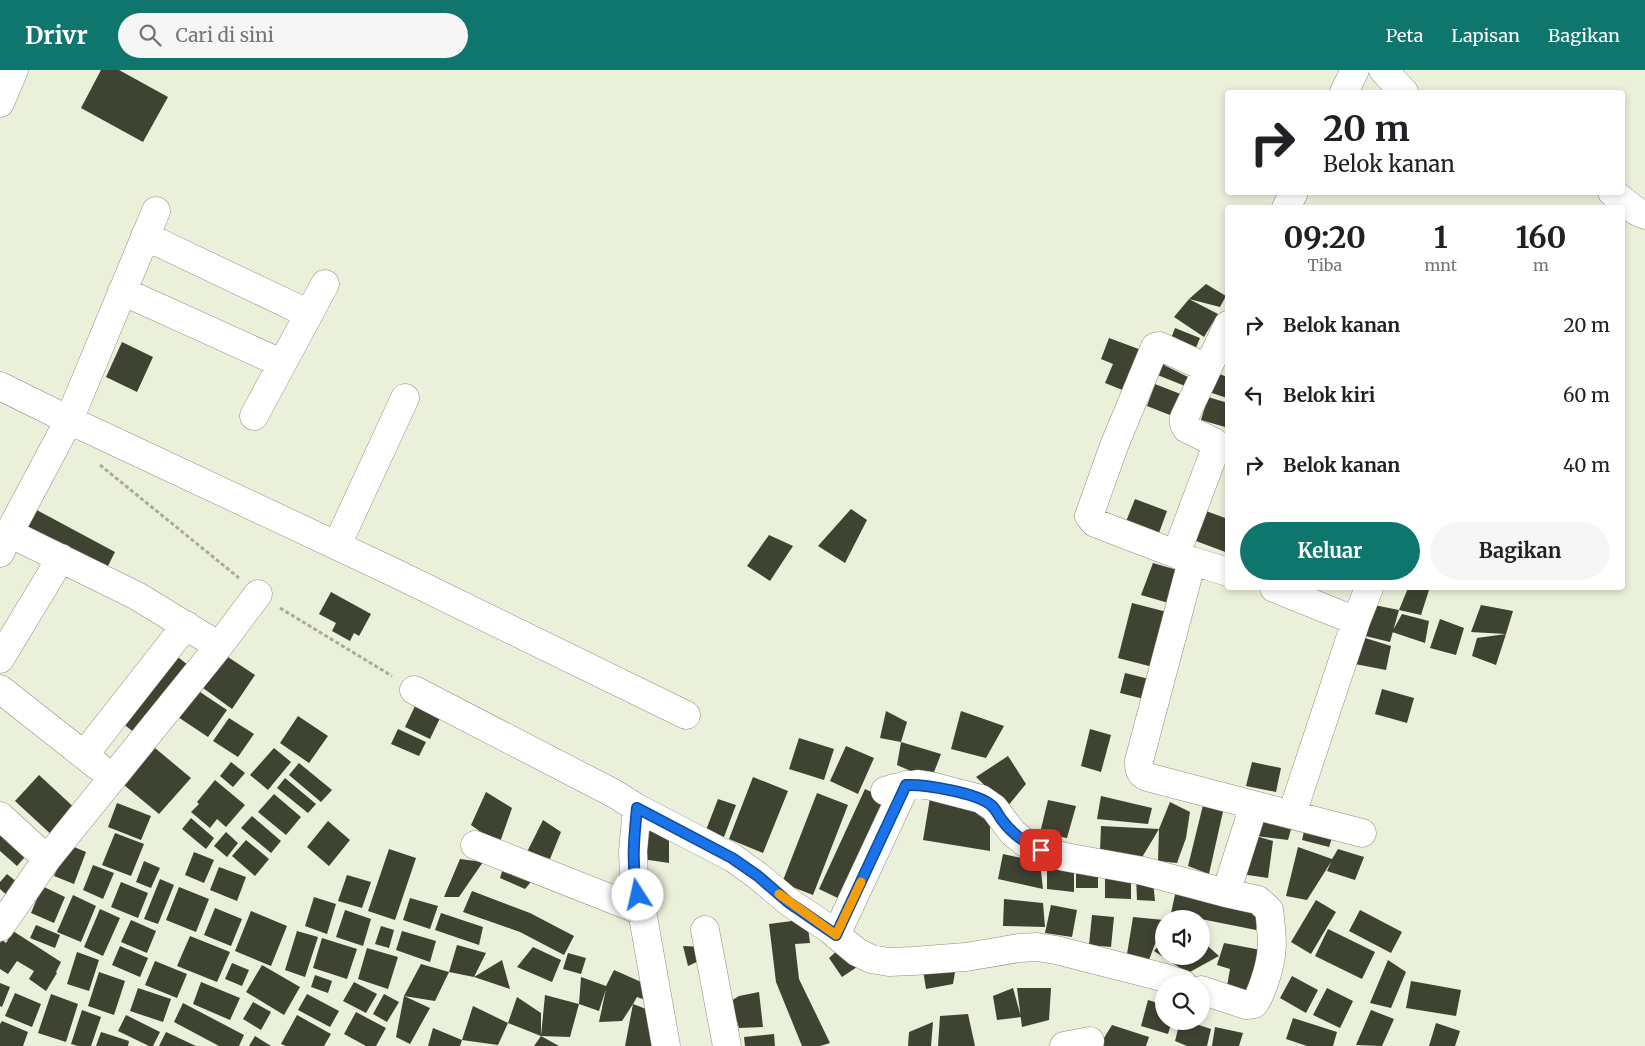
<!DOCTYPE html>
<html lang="id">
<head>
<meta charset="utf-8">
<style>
  :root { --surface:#fff; --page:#f6f6f6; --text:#202124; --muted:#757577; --accent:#0f766e }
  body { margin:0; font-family:Merriweather,serif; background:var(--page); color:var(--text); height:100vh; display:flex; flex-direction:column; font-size:19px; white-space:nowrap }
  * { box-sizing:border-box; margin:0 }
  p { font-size:16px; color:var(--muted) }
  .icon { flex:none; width:28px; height:28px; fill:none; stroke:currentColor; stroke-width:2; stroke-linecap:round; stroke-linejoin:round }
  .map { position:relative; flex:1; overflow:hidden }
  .sheet { position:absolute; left:1225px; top:135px; width:400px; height:385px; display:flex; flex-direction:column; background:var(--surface); border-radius:5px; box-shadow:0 2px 8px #0003 }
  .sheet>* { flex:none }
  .top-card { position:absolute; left:1225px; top:20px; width:400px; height:105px; border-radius:5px; box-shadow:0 2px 8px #0003; background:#fff; color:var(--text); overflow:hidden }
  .tools { position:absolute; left:1155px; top:840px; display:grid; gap:10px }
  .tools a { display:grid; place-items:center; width:55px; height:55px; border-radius:50%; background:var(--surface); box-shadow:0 2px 8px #0003; font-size:25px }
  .pin { position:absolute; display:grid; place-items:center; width:42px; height:42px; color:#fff; margin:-21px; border-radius:10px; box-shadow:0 2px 8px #0006 }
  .me { position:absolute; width:55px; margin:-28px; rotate:350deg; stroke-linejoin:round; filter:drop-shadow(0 0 4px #0008) }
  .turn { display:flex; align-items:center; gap:18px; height:105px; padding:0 15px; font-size:22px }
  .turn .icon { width:65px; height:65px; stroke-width:2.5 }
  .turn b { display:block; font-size:35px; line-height:42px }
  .eta { display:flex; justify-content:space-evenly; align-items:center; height:85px; text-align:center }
  .eta b { font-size:30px; font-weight:700; line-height:35px }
  .primary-button { display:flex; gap:10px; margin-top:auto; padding:10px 15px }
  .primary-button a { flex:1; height:58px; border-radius:30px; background:var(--accent); color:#fff; font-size:20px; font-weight:700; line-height:58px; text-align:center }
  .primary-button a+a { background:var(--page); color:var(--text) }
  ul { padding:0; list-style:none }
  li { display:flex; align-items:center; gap:15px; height:70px; padding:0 15px }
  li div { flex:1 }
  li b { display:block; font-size:19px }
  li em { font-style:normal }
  header { display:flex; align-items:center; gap:30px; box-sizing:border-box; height:70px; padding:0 25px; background:var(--accent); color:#fff }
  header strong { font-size:24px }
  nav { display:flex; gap:28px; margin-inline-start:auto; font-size:18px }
  .search { width:350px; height:45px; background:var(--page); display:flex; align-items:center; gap:12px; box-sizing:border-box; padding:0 18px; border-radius:28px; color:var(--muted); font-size:19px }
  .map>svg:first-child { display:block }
  .building { fill:#3e4332 }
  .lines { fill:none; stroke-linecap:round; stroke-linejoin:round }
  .minor-casing { stroke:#8b907c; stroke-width:29 }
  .path { stroke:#a8ac9b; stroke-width:3; stroke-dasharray:4 2.5; stroke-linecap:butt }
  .minor { stroke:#fff; stroke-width:28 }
  .route-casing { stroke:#114b97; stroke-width:12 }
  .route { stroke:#1a73e8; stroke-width:9 }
  .slow { stroke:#f59e0b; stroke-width:9 }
</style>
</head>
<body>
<header>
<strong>Drivr</strong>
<div class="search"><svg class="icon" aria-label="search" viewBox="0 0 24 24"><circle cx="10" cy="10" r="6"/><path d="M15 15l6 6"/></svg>Cari di sini</div>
<nav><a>Peta</a><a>Lapisan</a><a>Bagikan</a></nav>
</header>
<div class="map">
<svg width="1645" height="976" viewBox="0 0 1645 976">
  <rect width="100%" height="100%" fill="#eaf0da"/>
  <path class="building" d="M101,0H119L168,27L143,72L81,38Z
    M1206,214L1226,226L1220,237L1189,229L1218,244L1204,267L1174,247L1189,229Z
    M1175,258L1200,268L1193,285L1168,276Z
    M1109,268L1144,281L1125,321L1105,313L1113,294L1101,289Z
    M122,272L153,287L137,322L106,307Z
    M1160,293L1192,309L1190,318L1155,304Z
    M1216,303L1228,307L1227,328L1209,322Z
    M1155,314L1183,325L1175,347L1147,336Z
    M1208,327L1228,333V348L1225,357L1201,350Z
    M1135,429L1167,441L1156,471L1123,459Z
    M33,438L115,482L104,504L20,463Z
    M851,439L867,450L845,493L818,476Z
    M1206,441L1228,449V483L1196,471Z
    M769,465L793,476L770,511L747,496Z
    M1153,493L1184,502L1172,534L1141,525Z
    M1408,518H1420L1429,520L1421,545L1399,540Z
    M331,522L371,544L359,566L354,563L350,571L332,561L336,553L319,544Z
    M1132,533L1167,542L1153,597L1118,588Z
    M1369,534L1399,540L1390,572L1357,564Z
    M1481,535L1513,541L1506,564L1471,562Z
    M1402,544L1429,551L1425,573L1392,562Z
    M1440,549L1464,558L1456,585L1430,578Z
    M1506,564L1496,595L1472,586L1477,568Z
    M1362,567L1391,576L1386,600L1355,594Z
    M174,584L193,599L139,666L122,653Z
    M225,585L255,605L232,639L203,618Z
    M1125,603L1153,610L1148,630L1120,623Z
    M194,618L227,640L208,667L175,645Z
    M1382,619L1414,628L1407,653L1375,644Z
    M416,634L441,646L430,669L405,657Z
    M886,641L907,652L901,672L880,668Z
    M961,641L1004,656L986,688L951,679Z
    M298,646L328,666L309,693L280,673Z
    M229,648L254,664L238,687L213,671Z
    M398,659L426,672L419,686L391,674Z
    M1090,659L1111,665L1101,702L1081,696Z
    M799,668L834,679L824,710L789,699Z
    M901,672L941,684L931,710L897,695Z
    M846,676L874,688L858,724L830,711Z
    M155,678L191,708L159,744L124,715Z
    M274,678L291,692L268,720L250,705Z
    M1008,686L1026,714L1007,737L976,707Z
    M231,692L245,703L233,717L220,706Z
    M1252,692L1281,698L1276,722L1246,716Z
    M299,693L332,720L321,732L289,705Z
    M39,705L78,741L54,767L15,731Z
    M753,707L788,721L763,783L729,769Z
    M285,708L316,734L308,743L277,718Z
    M215,710L245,735L226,757L217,749L210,758L191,742L199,734L197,732Z
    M865,719L890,731L844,831L819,819Z
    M486,722L512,738L499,775L471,755Z
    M817,723L848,735L813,825L782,813Z
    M274,724L301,747L286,765L258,742Z
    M1101,726L1152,738L1148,754L1097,749Z
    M930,728L990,743V781L923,770Z
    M718,729L736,735L724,767L706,760Z
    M1048,730L1076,736L1067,768L1040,763Z
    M1204,731L1224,737L1209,804L1188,796Z
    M1170,732L1190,742L1186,768L1177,793L1158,791L1159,759Z
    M117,733L151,746L141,770L108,757Z
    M1260,743L1293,752L1288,770L1256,766Z
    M252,746L281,771L271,783L241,758Z
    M191,748L214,768L206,779L182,759Z
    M543,750L561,762L550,789L527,782Z
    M328,751L350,770L329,796L307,777Z
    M0,752L31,780L17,796L0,781Z
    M1101,756L1159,759L1141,789L1100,781Z
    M646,757L669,765V793L642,789Z
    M1305,757L1333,765L1329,777L1302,770Z
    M226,762L238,773L227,787L214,776Z
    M115,763L144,774L131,806L102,795Z
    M1256,766L1273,771L1268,808L1241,804Z
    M246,770L269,789L255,806L232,786Z
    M67,774L86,782L74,814L54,806Z
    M1298,777L1332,789L1338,779L1364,787L1355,810L1327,801L1331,792L1307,830L1286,826Z
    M389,779L416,788L395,850L368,841Z
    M194,782L214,790L204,813L185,805Z
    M1003,784L1040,792L1043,819L998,809Z
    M460,789L483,792L459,827H444Z
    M144,791L160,798L151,818L136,812Z
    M1047,794L1074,795V822L1047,819Z
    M93,795L114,803L103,829L83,820Z
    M504,795L535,807L525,819L500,808Z
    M219,797L246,807L237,831L210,820Z
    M1076,800H1098V818H1076Z
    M1105,801L1131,804V829L1105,828Z
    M7,804L23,817L11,829L0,819V812Z
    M347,805L371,812L362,838L338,831Z
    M1136,806L1153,811L1155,831L1137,830Z
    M160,809L174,815L158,854L144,849Z
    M121,812L148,823L138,848L111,837Z
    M42,816L65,827L54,853L31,843Z
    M179,817L209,829L196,862L166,850Z
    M1176,820L1261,838L1256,860L1171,843Z
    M472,821L530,843L574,866L564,885L520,862L463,842Z
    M73,825L96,836L81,872L57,862Z
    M314,827L336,834L327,864L305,856Z
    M410,828L438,836L430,859L403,850Z
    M1004,829L1043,833L1045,857L1003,856Z
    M1316,830L1336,842L1311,884L1291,872Z
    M1051,835L1077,840L1072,867L1045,863Z
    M215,838L242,849L231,876L204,865Z
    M100,839L120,848L103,886L84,877Z
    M345,840L371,849L363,876L336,867Z
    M1360,840L1402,862L1391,883L1349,861Z
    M251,841L287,856L271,896L235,881Z
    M441,843L483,857L479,875L435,860Z
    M1092,845L1114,847L1111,877L1089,875Z
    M1133,847L1164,850L1149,890L1127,884Z
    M807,849L810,873L795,874L799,909L830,973L820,976H802L776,912L769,854Z
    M131,850L156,861L147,883L121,872Z
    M36,855L60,865L55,878L30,868Z
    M381,856L394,860L389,878L375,874Z
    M1328,859L1375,882L1362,909L1315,886Z
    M13,861L61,892L56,902L57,903L46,921L29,909L34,901L17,891L8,904L0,899V873L2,870L6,873Z
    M297,861L318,867L305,907L285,900Z
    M402,861L436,871L430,892L396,880Z
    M190,866L230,882L217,912L177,896Z
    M322,868L357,879L347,909L313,898Z
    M1164,869V886H1201V870L1219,886L1188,903L1154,881Z
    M1224,873L1261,880L1251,923L1227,916L1230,899L1217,895Z
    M457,875L486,883L474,907L449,902Z
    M120,876L148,888L140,907L112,895Z
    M683,876L704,877L703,889L688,896Z
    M533,877L561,890L552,912L517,897Z
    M367,878L398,887L388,919L358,909Z
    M839,879L863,893L842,907L829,888Z
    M77,882L99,890L89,921L67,914Z
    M568,883L586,888L581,904L563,899Z
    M502,890L510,919L474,907Z
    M1388,890L1406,902L1391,938L1370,933Z
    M155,891L187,904L177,928L145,915Z
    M232,893L249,900L242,916L225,909Z
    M421,894L449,902L435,931L404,926Z
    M262,895L300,917L284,945L246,922Z
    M956,896L953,914L926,919L923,900Z
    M614,900L648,915V931L637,927L633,934L654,942L657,976H625L633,934L622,951L599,952L606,919L599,941L579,934L581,907L606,916Z
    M99,902L125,911L114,945L88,936Z
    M315,905L332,911L328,923L311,917Z
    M1292,906L1318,920L1306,943L1280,928Z
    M1411,911L1461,920L1456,946L1406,938Z
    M201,912L240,928L230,950L193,934Z
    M354,912L377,924L366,943L343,931Z
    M0,913L10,917L2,937L0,936Z
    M138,918L171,929L163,952L130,941Z
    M1013,918L1021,947L997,950L993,926Z
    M1017,918H1051L1049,950L1022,957Z
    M1327,918L1353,931L1340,958L1313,945Z
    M759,922L763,957L739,958L731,931L739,926Z
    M15,923L41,934L32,957L5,946Z
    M51,924L78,934L66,972L38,963Z
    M307,924L339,941L330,957L298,940Z
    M384,924L399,932L387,952L373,944Z
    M545,925L579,934L570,967L541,966L508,953L517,927L541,943V966Z
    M404,926L430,938L410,974L396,967Z
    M1148,930L1164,935V951H1172L1168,964L1141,956Z
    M253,932L271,942L261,960L243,949Z
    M183,933L244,965L239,976H219L174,952Z
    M473,936L508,953L498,975L462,970Z
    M82,940L101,947L91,976H78L71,974Z
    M1371,940L1394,949L1382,976L1356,975Z
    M356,942L386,958L376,976H366L344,964Z
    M968,944L975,976H938L940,946Z
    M126,945L160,962L153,976H149L118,961Z
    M297,945L331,964L324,976H286L281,974Z
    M1293,948L1337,962L1333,976H1307L1286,969Z
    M2,951L28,962L23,976H0V954Z
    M1180,951H1187L1211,959L1207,976H1187L1175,971Z
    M933,952L931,976H908L909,962Z
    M1436,953L1460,961L1455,976H1429Z
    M1112,955L1149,967L1146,976H1099Z
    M1215,957L1243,963L1239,976H1212Z
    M433,958L462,970L460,976H428Z
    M101,962L129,971L128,976H96Z
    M166,962L196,976H159Z
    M774,964L775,976H745L744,967Z
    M255,966L271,976H249Z
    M541,966L559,976H534Z"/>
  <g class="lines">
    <defs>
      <path id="minor" d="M1383,0L1404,22
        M1344,22L1355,0
        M0,33L14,0
        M1612,122L1636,141L1645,145
        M1286,138L1294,122
        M145,166L309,244
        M122,221L281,293
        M1228,255L1184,348V354L1187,359L1214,372L1217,375L1176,484L1192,491L1228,502
        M0,316L69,350L393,502L686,645
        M254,346L325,214
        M9,463L69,350L156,141
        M337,475L405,328
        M0,483L9,463L137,526L219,576
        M1176,484L1095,453L1089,446L1114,376L1155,277L1159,276L1207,298
        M1192,491L1139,691C1139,698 1139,704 1147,707L1254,735
        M1274,518L1356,551L1369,518
        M0,589L61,488
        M0,619L99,697
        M414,620L615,724L637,738L633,781L634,810L642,841L666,976
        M84,685L186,555
        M885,721L894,718L918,714L931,716L981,729L994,738L1013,763L1027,774L1041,780L1065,787L1143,801L1226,823L1254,735L1362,763
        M637,738L733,788L758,806L789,832L828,858L857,882L871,889L889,892L913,891L966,887L1019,878L1037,877L1056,880L1162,907L1183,914
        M1292,744L1356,551
        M0,746L47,789L219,576L258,524
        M475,775L642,841
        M0,857L47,789
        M705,860L727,976
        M836,865L906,715
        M1201,920L1246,935L1254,934C1259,928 1261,921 1264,913C1274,885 1273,870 1269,840L1258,830L1226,823
        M1064,976L1090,971"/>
    </defs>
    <use href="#minor" class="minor-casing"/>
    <path class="path" d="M100,395L239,508
      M280,538L392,606"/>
    <use href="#minor" class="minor"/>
  </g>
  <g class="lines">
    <defs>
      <path id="route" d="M638,825C631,796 634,768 637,738L732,788L758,806L788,832L836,865L906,715C924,714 977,723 991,735C996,739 998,745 1002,750C1012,764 1025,773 1041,780"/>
    </defs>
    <use href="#route" class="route-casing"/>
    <use href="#route" class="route"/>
    <path class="slow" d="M779,824L836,865L861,812"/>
  </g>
</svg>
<div class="tools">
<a><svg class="icon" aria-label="sound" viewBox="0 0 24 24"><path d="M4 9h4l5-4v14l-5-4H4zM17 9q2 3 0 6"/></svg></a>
<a><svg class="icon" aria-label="search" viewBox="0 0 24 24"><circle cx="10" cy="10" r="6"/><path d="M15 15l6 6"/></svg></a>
</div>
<div class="pin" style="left:1041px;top:780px;background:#d93025"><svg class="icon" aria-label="arrive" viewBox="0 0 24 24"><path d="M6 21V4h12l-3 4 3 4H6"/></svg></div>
<svg class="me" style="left:638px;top:825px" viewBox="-20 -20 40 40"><circle r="19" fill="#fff"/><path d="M0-13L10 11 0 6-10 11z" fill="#1a73e8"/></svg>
<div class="top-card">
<div class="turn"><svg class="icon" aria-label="right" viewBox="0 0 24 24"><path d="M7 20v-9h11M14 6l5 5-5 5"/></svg><div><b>20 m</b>Belok kanan</div></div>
</div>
<section class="sheet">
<div class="eta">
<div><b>09:20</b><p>Tiba</p></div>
<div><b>1</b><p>mnt</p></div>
<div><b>160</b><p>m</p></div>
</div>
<ul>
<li><svg class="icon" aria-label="right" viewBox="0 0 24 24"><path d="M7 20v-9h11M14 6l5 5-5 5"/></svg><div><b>Belok kanan</b></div><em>20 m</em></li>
<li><svg class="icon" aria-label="left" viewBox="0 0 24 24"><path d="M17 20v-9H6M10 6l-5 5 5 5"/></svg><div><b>Belok kiri</b></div><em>60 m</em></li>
<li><svg class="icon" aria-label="right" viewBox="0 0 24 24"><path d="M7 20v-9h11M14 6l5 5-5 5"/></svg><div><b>Belok kanan</b></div><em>40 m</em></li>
</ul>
<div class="primary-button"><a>Keluar</a><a>Bagikan</a></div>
</section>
</div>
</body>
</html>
